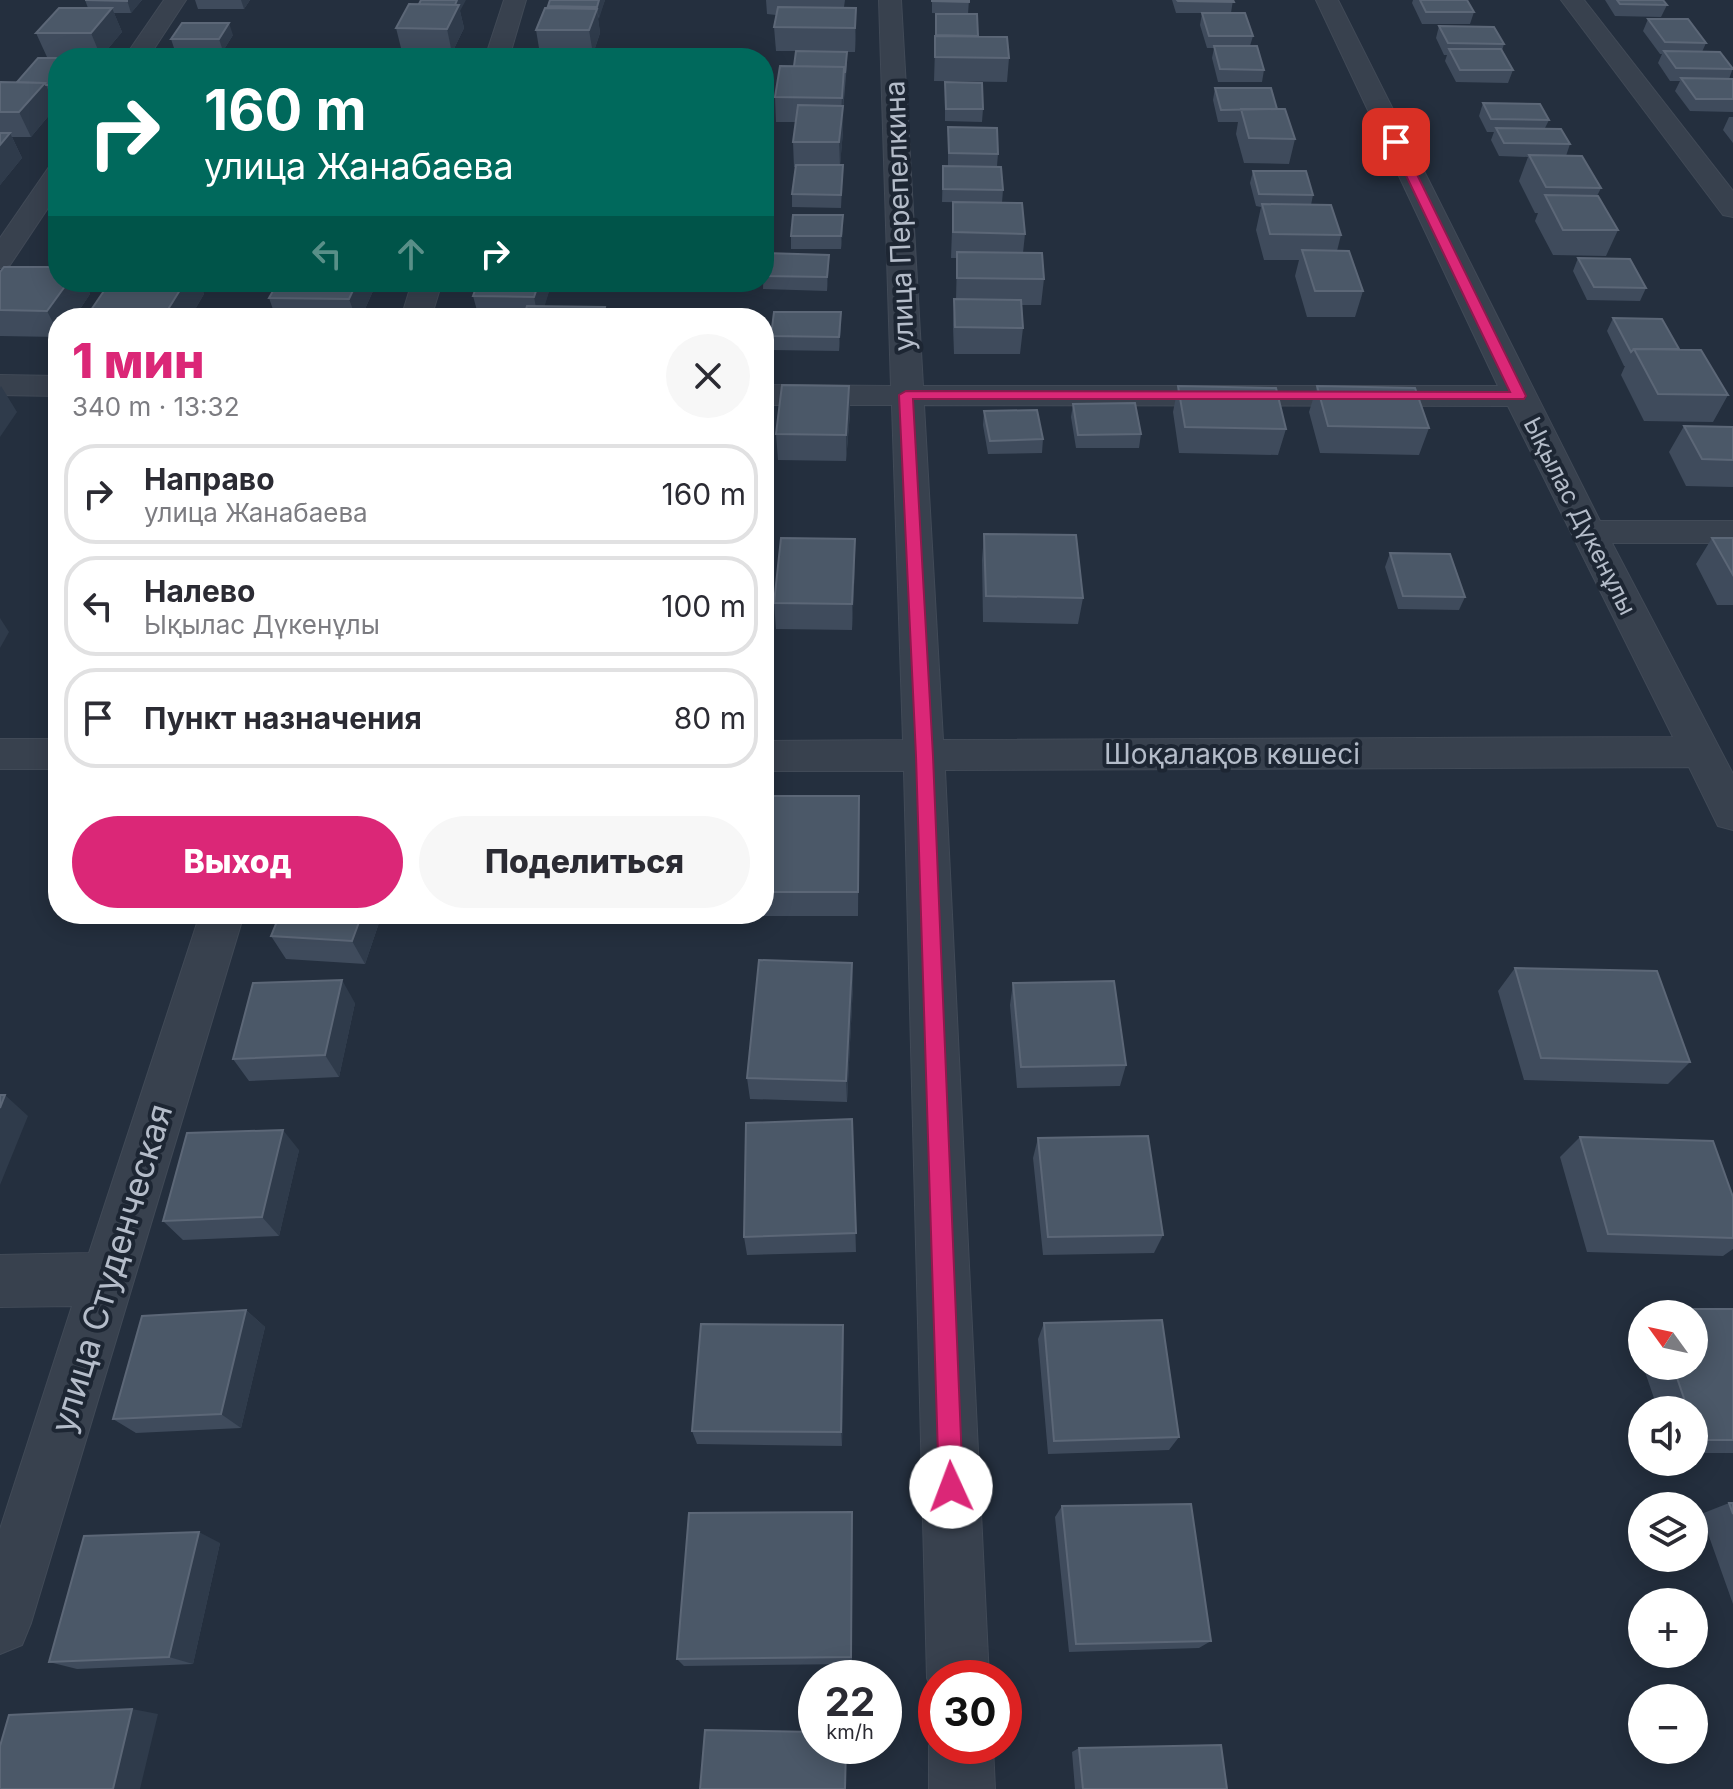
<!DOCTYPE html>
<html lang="ru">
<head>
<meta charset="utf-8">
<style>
  :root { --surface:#fff; --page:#f7f7f7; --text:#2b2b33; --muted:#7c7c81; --line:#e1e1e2; --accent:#db2777 }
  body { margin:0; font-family:Inter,sans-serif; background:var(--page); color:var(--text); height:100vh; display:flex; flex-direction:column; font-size:30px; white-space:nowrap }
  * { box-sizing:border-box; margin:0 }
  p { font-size:26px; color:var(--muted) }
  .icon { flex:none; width:44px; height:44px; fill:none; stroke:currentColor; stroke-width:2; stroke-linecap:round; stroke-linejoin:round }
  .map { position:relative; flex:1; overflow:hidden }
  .details { position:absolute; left:48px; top:308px; width:726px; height:616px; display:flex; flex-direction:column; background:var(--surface); border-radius:32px; box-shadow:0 4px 20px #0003 }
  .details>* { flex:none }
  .hud { position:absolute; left:48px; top:48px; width:726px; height:244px; border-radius:32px; box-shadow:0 4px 20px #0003; background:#00695c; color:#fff; overflow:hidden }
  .needle { width:52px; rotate:303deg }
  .buttons { position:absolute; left:1628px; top:1300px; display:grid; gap:16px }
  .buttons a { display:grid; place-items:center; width:80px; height:80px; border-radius:50%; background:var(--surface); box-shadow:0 4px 20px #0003; font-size:40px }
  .speed { position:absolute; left:798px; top:1660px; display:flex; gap:16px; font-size:40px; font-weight:700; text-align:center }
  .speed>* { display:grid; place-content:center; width:104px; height:104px; border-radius:50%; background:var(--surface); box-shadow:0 4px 20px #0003; line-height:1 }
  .speed small { font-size:20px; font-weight:400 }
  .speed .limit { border:12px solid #d22; background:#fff; color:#111 }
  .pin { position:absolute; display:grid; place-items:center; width:68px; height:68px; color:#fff; margin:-34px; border-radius:16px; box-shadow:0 4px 12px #0006 }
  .me { position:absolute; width:88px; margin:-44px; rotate:358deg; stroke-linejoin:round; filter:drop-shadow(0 0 6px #0008) }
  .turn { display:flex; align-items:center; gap:28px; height:168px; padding:0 24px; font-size:36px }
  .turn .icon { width:104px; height:104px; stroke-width:2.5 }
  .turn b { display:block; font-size:56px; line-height:68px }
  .lanes { display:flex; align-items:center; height:76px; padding:0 24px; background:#0003; justify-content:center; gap:40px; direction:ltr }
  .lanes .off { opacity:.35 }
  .round { display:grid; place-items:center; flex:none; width:84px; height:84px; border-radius:42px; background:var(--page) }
  .head { display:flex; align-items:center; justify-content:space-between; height:136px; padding:0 24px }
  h1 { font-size:48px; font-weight:800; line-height:60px; color:var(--accent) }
  .button { display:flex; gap:16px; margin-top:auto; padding:16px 24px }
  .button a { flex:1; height:92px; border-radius:48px; background:var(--accent); color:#fff; font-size:32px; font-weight:800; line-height:92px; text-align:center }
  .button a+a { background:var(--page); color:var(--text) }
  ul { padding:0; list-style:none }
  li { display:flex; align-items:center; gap:24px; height:100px; margin:0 16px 12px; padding:0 8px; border:4px solid var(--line); border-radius:32px }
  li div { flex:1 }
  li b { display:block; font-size:30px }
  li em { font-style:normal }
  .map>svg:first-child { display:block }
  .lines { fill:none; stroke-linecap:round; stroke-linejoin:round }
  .minor-casing { stroke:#414a57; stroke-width:2 }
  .minor { fill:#38414e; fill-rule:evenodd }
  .wall { fill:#3f4b5c }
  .shaded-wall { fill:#2f3b4b }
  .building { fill:#4b5868; stroke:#5c6777; stroke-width:2 }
  .route { fill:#db2777; stroke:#8e194d; stroke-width:2 }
  .labels { text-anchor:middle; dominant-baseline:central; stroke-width:8; stroke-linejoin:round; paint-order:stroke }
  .far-street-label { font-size:24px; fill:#b4bcc9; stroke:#1d2633 }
  .street-label { font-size:28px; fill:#b4bcc9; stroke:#1d2633 }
  .near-street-label { font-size:34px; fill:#b4bcc9; stroke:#1d2633 }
</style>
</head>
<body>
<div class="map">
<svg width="1733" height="1789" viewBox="0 0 1733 1789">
  <rect width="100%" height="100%" fill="#242f3e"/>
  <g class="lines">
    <defs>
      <path id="minor" d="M164,0H186L148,58H124Z
        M504,0H526L509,58H485Z
        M879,0H901L923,386H1498L1316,0H1338L1600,521H1733V543H1612L1733,774V830L1718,826L1689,767L945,770L989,1678H936V1700L927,1678L904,771H764V741L903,740L892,405H764V385L891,386ZM924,405L1508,406L1673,737L943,740Z
        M1561,0H1584L1733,191V217L1723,215Z
        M58,165V193L10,265L0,268V238L49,167Z
        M412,282H442L431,318H401Z
        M0,375L58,376V396L0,395Z
        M0,739H58V769H0Z
        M200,914H244L31,1623L22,1645L0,1654V1529L72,1306L0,1307V1255L89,1253Z
        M936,1729V1746H993L995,1789H929V1746Z"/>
    </defs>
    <use href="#minor" class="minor-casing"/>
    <use href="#minor" class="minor"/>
  </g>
  <path class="wall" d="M85,0H142L131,13H114L122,32L101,57H47L36,33L88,8Z
    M195,0H250L244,9H198Z
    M550,0H605L598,19L600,33L593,54H540L536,30L548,8Z
    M766,0H845L844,7L856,31L855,52H847V64L843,111V131L840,165H843L841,208L792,207V194L796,167H794L793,142L796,122H776L775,97L794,66L796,51H776L774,27L776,15L767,14Z
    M932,0H969L968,14L932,13Z
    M1172,0H1233L1231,13L1253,36L1250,46L1264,70L1262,82H1218L1212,58L1214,48H1207L1200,25L1202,13H1176Z
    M1413,0H1467L1474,12L1470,24H1422L1412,3Z
    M1605,0H1663L1667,5L1661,17L1615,16Z
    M460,11L464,28L452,53H450L452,58L402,52L396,28Z
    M936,14L978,36L1009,58L1007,82L934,81Z
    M1648,19L1706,43L1702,52L1733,68L1729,79H1733V112L1690,111L1675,91L1680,81H1670L1658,63L1662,54H1660L1643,31Z
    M1439,26L1504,44L1502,51L1513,70L1508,83L1456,82L1445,61L1447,55H1444L1436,38Z
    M233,35L223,51H175L171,39Z
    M58,58V97H52L56,107L31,137H12L22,158L0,185V82H17Z
    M945,82L983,109L982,122L945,121Z
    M1215,88L1277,109L1295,139L1289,164L1244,163L1236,134L1238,122H1218L1213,100Z
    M1483,103L1549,120L1545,128L1570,144L1566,156L1601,188L1597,196L1618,230L1606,256L1553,255L1535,221L1538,213H1535L1519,181L1528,157L1499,156L1491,140L1494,132H1487L1479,116Z
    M1729,117H1733V143L1723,130Z
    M948,127L998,154L997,166H948Z
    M943,166L1003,190L1002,203L942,202Z
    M1253,171L1313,195L1311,205L1341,235L1337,251L1363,291L1355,317H1307L1295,276L1299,260H1264L1256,230L1261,207L1256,206L1250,183Z
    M953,202L1025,234L1023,253L1044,279L1041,305H1022L1023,328L1020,354H954L953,325L954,299H956L957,258H951Z
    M843,228L841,249H791V236Z
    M829,255L827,291L763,289L764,261Z
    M1578,258L1646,288L1640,301L1587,300L1573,271Z
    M0,272L58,282H85L90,294L74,318H58V337L0,336Z
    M110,282H199L204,294L190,318H95L91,310Z
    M478,282H552L544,306L605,307L607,318H479L473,296Z
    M373,291L361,318H276L269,298Z
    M1613,318L1679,349L1728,395L1713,422L1644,421L1621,375L1625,366H1624L1607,331Z
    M841,326L839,351L771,350V336Z
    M849,386L850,413L846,461L778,460L776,434Z
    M1178,386L1286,429L1278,455L1179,453L1173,412Z
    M1317,386L1429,428L1419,455L1320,453L1309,412Z
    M1073,404L1141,434L1139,448H1076L1071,417Z
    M984,411L1043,439L1042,453L988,454L983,425Z
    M1684,426L1733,427V487L1686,486L1669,452Z
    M984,534L1083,598L1078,624L983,622L982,560Z
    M1712,538H1733V605H1717L1696,564Z
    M855,539V565L852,630L776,629L774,603Z
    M1390,553L1465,597L1459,610L1398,609L1385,567Z
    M859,796L858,916H762V914H764V825Z
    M382,914L365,964L286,959L271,936Z
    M852,963L853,985L847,1102L750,1099L747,1078Z
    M1515,968L1690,1062L1668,1084L1524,1080L1498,991Z
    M1013,983L1126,1065L1120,1086L1017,1088L1010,1005Z
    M355,1003L339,1077L249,1081L233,1059Z
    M852,1119L856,1252L747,1255L744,1237Z
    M1580,1137L1733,1197V1249L1723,1256L1587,1252L1560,1157Z
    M1038,1138L1163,1235L1154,1253L1043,1255L1033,1158Z
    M299,1150L279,1236L183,1240L163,1221Z
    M1653,1309H1733V1453H1694V1410H1658L1643,1366H1694V1314H1646Z
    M246,1310L265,1327L241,1428L136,1433L113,1419Z
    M1642,1317V1362L1630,1326Z
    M1044,1323L1179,1437L1169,1450L1048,1454L1038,1339Z
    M844,1341L842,1446L697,1444L692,1431Z
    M1729,1503H1733V1604L1701,1514Z
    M1062,1506L1211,1641L1199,1648L1069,1652L1055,1517Z
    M852,1512V1664L684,1666L677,1659Z
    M220,1543L193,1664L77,1669L49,1662Z
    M1079,1748L1227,1789H1075L1072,1752Z"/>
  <path class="shaded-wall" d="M127,0H142L131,13Z
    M241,0H250L244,9Z
    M457,0H466L460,11L464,28L452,53L447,29Z
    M599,0H605L599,19L597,7Z
    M112,8L122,32L101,57L91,33Z
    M856,8V31L855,52V28Z
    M597,9L600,33L593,54L589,30Z
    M229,23L233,35L223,51L219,39Z
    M844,67L843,131L840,167L839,142Z
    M45,83L56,107L31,137L19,112Z
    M10,133L22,158L0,185V145Z
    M843,215V228L841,249V236Z
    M829,255V268L827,291V277Z
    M68,282H85L90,294L74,318H58V332L47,311Z
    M185,282H199L204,294L190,318H170L167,311Z
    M357,282H371L373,291L361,318H356L349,299Z
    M538,282H552L541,318H538L534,297Z
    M841,312V326L839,351V337Z
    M1,386L17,412L0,437V388Z
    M849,386L850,413L846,461V435Z
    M855,539V565L852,630V604Z
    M0,618L9,632L0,648Z
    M362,914H382L365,964L352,941Z
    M852,963L853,985L847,1102L846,1081Z
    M342,980L355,1003L339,1077L325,1055Z
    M5,1095L28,1116L0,1185V1108Z
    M283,1130L299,1150L279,1236L262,1217Z
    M246,1310L265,1327L241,1428L221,1414Z
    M843,1325L844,1341L842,1446L841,1432Z
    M199,1532L220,1543L193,1664L169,1657Z
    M132,1709L158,1714L140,1789H113Z"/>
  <path class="building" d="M85,0H127V1Z
    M421,0H457L455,5L419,4Z
    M550,0H599L597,7L548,6Z
    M932,0H969V2L932,1Z
    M1177,0H1233L1234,2L1178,1Z
    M1420,0H1467L1474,12H1426Z
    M1617,0H1663L1667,5L1620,4Z
    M409,4L459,5L447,29L396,28Z
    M778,7L856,8L855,28L774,27Z
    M59,8H112L91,33H36Z
    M545,8L597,9L589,30H536Z
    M1202,13H1245L1253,36H1209Z
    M936,14H977L978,36L936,35Z
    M1648,19H1688L1706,43L1665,42Z
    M182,23H229L219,39H171Z
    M1439,26L1494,27L1504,44L1448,43Z
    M935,36L1007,37L1009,58L935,57Z
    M1214,46H1257L1264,70L1220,69Z
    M1449,49H1501L1513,70H1460Z
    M408,51L450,52L447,58H404Z
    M796,51L847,52L845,73L844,67L794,66Z
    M1664,51L1720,52L1733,69L1676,68Z
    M540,55H587L586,58H539Z
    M38,58H58V85H46L45,83L17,82Z
    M780,66L844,67L842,98L775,97Z
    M1681,78L1733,79V99H1696Z
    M0,82L45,83L19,112H0Z
    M945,82L982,83L983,109H946Z
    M1215,88H1271L1277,109L1221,110Z
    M1483,103L1540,104L1549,120L1491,119Z
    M798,105L843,106L839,142H793Z
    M1241,109H1285L1295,139L1249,138Z
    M948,127L997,128L998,154L949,153Z
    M1496,128L1561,129L1570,144L1504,143Z
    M0,133H10L0,145Z
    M1529,155L1582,156L1601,188L1546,187Z
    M796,165H843L841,195L792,194Z
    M943,166L1001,167L1003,190L943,189Z
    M1253,171H1306L1313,195L1259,194Z
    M1545,195L1598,196L1618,230H1563Z
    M953,202L1022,203L1025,234L953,232Z
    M1262,204L1331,205L1341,235L1270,234Z
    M793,215H843L841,236H791Z
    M1302,250L1349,251L1363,291H1315Z
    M957,252L1042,253L1044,279L957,278Z
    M765,253L829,255L827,277L764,276Z
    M1578,258L1630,259L1646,288L1594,287Z
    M4,267H58V282H68L47,311L0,310V272Z
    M110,282H185L167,311L91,310Z
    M278,282H357L349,299L269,298Z
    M478,282H539L534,297L473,296Z
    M954,299L1021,300L1023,328L955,327Z
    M527,306L605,307L602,318H523Z
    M774,312H841L839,337L771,336Z
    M1613,318L1662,319L1679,349H1634L1631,352Z
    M1634,349L1701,350L1728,395L1658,394Z
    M782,385L849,386L846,435L776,434Z
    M1178,386L1276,388L1286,429L1185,427Z
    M1317,386L1415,388L1429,428L1328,426Z
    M1135,403L1141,434L1078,435L1073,404Z
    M1037,410L1043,439L990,441L984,411Z
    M1684,426L1733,427V460L1702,459Z
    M984,534L1076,535L1083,598L986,596Z
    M781,538L855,539L852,604L774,603Z
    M1712,538H1733V575Z
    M1390,553L1450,554L1465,597L1403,596Z
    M766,796H859L858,892H764V825Z
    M280,914H362L352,941L271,936Z
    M759,960L852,963L846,1081L747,1078Z
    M1515,968L1657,971L1690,1062L1541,1058Z
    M342,980L325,1055L233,1059L253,983Z
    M1114,981L1126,1065L1021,1067L1013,983Z
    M0,1095H5L0,1108Z
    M852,1119L856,1233L744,1237L746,1123Z
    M283,1130L262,1217L163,1221L187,1133Z
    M1148,1136L1163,1235L1048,1237L1038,1138Z
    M1580,1137L1713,1141L1733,1197V1238L1608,1234Z
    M1653,1309H1733V1440H1699L1694,1426V1410H1688L1673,1366H1694V1314H1654Z
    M246,1310L221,1414L113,1419L142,1316Z
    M1162,1320L1179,1437L1054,1441L1044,1323Z
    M701,1324L843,1325L841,1432L692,1431Z
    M1729,1503H1733V1514Z
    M1191,1504L1211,1641L1076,1644L1062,1506Z
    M852,1512L851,1657L677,1659L689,1513Z
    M199,1532L169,1657L49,1662L84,1536Z
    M132,1709L113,1789H0V1746L9,1715Z
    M705,1730L816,1732V1746H846L845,1789H700Z
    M1221,1745L1227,1789H1083L1079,1748Z"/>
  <path class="route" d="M1396,138L1401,142L1526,396L1524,399H913L933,756L963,1487L960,1496L951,1499L943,1496L939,1487L916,756L899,395L906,391L1510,392L1390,142Z"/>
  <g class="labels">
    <g class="far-street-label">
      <text transform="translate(1580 516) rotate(63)">Ықылас Дүкенұлы</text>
    </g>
    <g class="street-label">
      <text transform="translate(899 216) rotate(-92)">улица Перепелкина</text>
      <text x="1232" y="754">Шоқалақов көшесі</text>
    </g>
    <g class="near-street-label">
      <text transform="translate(111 1268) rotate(-73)">улица Студенческая</text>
    </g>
  </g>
</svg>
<div class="buttons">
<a><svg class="needle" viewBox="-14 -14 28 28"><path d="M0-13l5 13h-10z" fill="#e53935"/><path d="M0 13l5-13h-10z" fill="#7c7c81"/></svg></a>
<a><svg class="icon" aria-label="sound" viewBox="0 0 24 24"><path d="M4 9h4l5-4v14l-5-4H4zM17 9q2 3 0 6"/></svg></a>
<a><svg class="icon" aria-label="layers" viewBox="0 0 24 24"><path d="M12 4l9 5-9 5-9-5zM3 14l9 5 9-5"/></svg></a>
<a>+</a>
<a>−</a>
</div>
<div class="speed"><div>22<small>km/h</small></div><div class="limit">30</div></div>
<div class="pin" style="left:1396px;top:142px;background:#d93025"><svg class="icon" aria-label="arrive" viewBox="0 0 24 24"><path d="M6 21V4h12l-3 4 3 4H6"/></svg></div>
<svg class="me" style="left:951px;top:1487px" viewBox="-20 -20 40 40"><circle r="19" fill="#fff"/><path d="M0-13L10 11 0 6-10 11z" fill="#db2777"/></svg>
<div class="hud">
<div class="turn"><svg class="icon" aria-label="right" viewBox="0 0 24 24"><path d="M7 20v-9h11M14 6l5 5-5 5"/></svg><div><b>160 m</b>улица Жанабаева</div></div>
<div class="lanes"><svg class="icon off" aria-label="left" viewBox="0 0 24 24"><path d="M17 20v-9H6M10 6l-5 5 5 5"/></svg><svg class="icon off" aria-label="ahead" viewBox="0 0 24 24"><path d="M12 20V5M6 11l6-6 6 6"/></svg><svg class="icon" aria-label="right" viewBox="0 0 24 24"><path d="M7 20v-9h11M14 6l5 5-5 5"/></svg></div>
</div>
<section class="details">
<div class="head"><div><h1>1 мин</h1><p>340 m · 13:32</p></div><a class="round"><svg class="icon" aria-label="close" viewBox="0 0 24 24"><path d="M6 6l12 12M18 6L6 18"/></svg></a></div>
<ul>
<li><svg class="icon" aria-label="right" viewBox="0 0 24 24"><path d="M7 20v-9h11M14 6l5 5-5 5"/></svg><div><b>Направо</b><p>улица Жанабаева</p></div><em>160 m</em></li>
<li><svg class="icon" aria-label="left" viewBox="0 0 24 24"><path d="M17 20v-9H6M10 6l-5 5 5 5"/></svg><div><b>Налево</b><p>Ықылас Дүкенұлы</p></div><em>100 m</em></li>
<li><svg class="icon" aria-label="arrive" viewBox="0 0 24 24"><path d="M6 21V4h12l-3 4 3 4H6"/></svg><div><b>Пункт назначения</b></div><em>80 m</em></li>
</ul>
<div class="button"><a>Выход</a><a>Поделиться</a></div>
</section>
</div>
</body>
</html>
